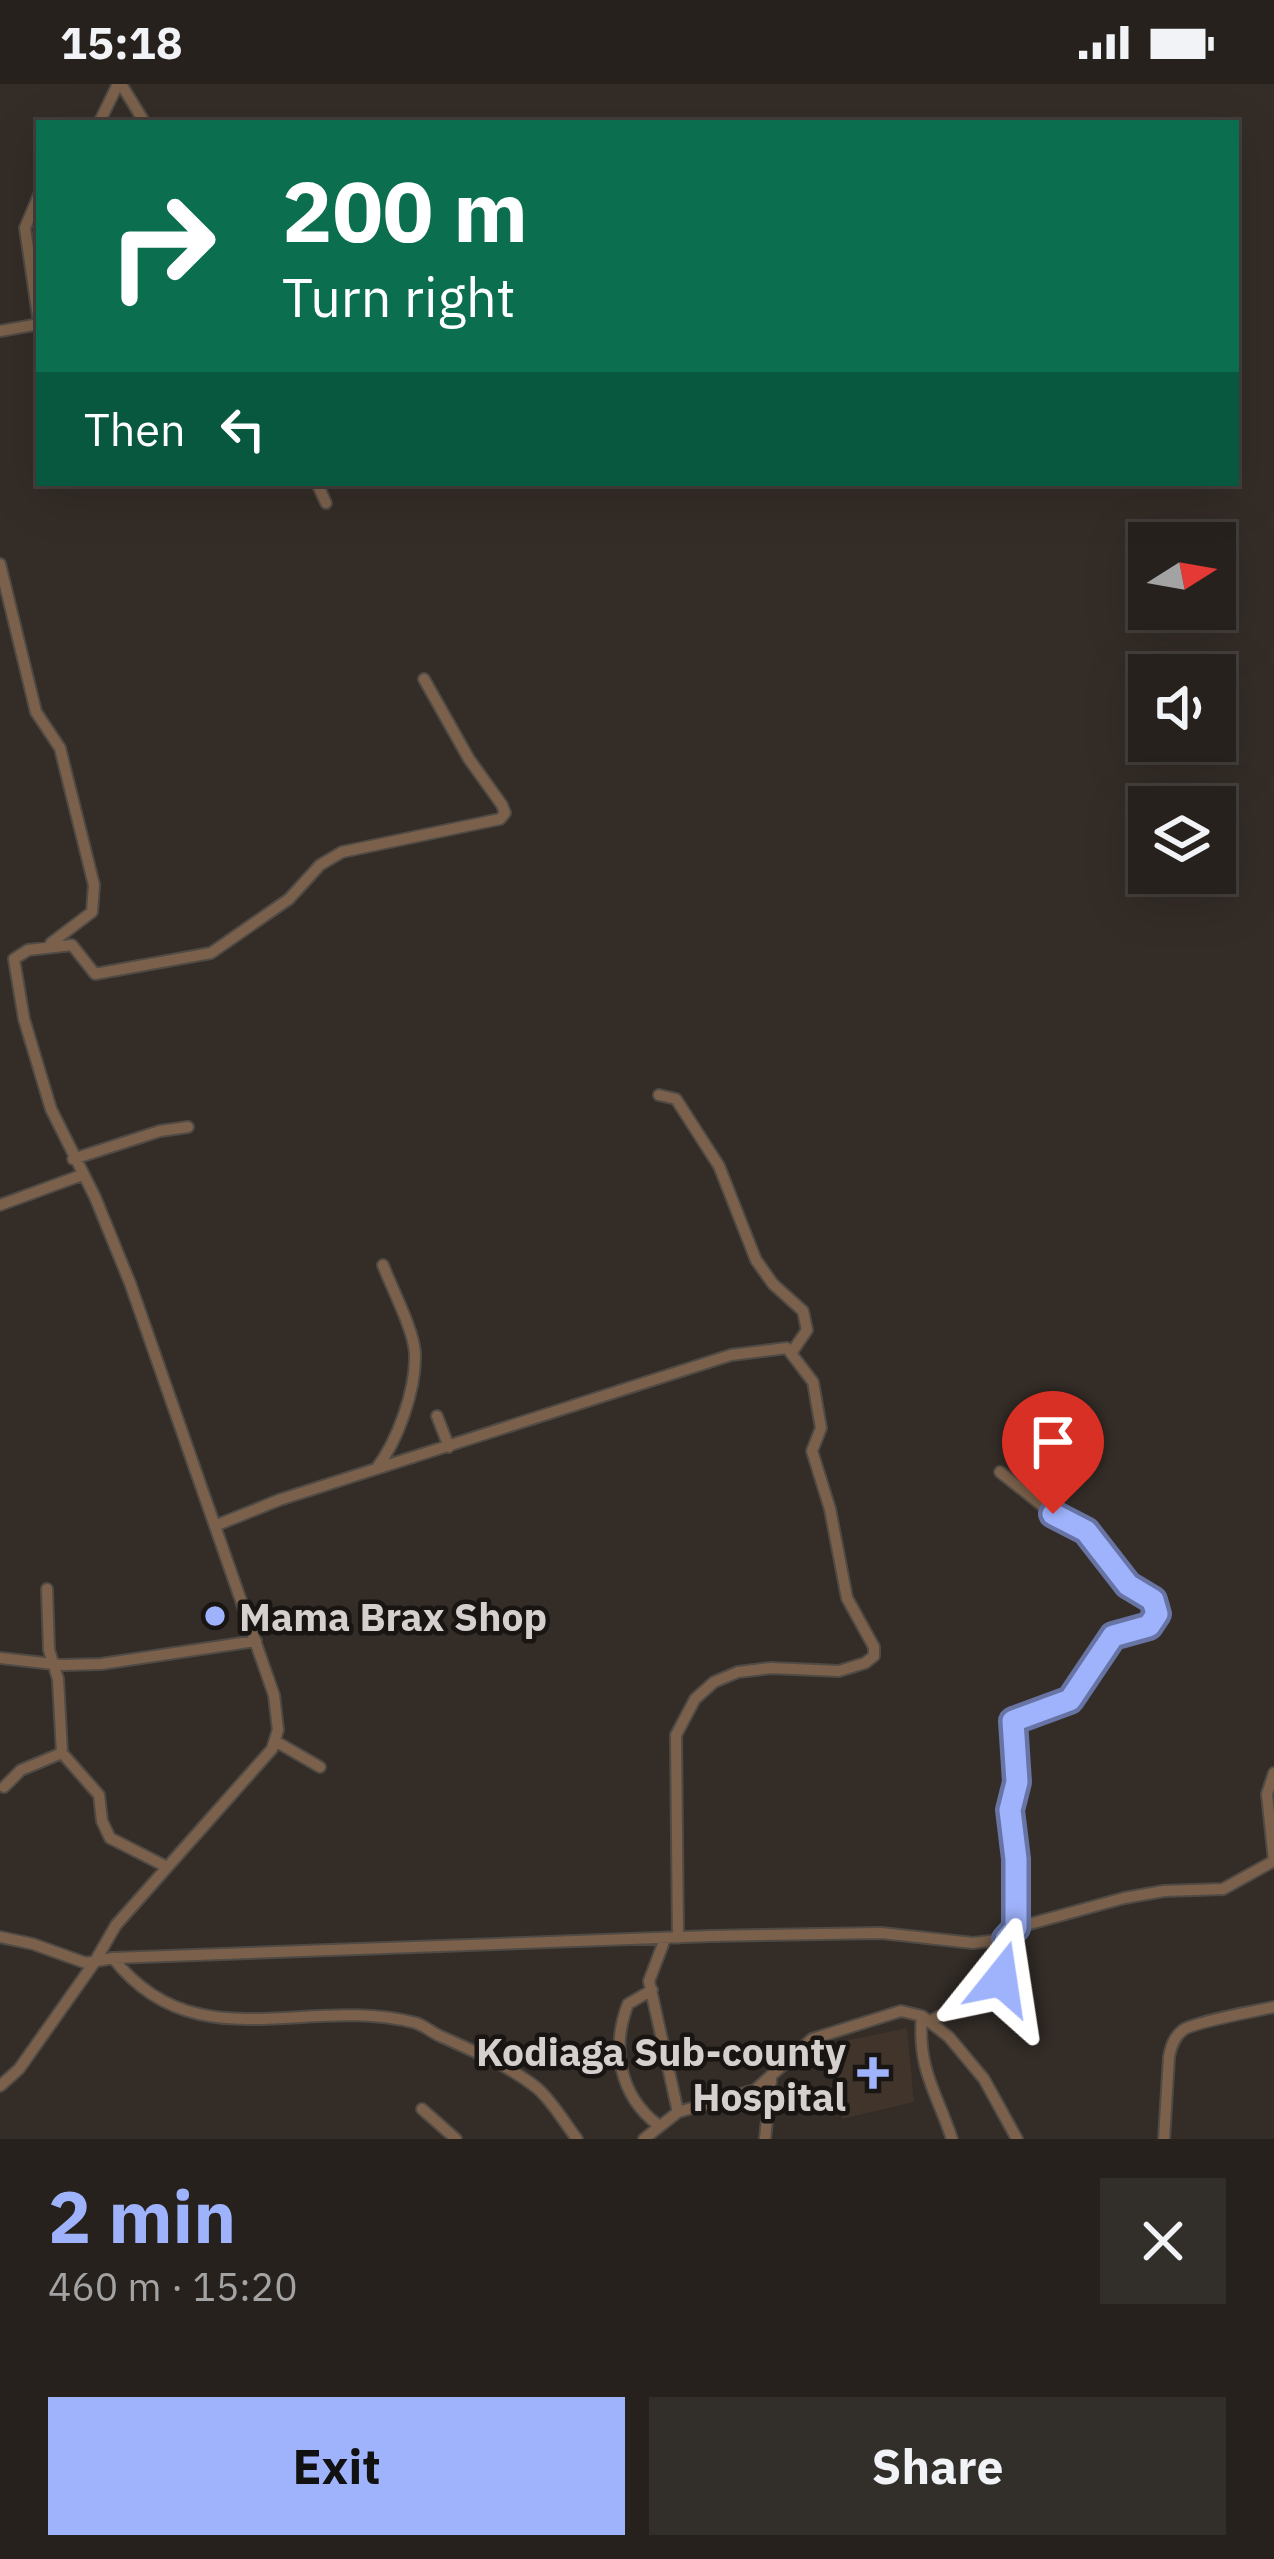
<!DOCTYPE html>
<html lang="en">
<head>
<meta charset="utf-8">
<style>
  :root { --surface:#26211d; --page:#322e2a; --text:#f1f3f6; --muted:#a4a3a4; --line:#423e3b; --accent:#9fb3fd }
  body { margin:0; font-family:"IBM Plex Sans",sans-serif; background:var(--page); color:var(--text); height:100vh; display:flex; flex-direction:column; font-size:45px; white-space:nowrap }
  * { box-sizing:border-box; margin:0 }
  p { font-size:39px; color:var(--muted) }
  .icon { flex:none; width:66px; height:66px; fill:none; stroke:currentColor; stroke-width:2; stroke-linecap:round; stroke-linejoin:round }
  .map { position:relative; height:2055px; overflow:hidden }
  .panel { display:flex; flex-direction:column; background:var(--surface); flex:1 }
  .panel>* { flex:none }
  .top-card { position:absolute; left:36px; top:36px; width:1203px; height:366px; border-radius:0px; box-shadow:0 12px 48px #0002,0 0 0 3px var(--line); background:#0b6e4f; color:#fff; overflow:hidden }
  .needle { width:78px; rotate:79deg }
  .tools { position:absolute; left:1128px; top:438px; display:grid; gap:24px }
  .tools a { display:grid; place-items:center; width:108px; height:108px; border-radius:0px; background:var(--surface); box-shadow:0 12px 48px #0002,0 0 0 3px var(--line); font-size:60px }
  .pin { position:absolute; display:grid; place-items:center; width:102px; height:102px; color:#fff; margin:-123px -51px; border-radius:50% 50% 50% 0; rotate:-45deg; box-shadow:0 0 12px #0007 }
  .pin .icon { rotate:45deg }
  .me { position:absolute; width:132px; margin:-66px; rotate:15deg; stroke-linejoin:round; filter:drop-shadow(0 0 9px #0008) }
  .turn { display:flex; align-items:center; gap:42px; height:252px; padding:0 48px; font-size:54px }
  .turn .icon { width:156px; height:156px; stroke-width:2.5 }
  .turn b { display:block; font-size:84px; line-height:102px }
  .then { display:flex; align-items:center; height:114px; padding:0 48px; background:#0003; gap:24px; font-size:45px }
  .round { display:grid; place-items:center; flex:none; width:126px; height:126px; border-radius:0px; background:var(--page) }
  .summary { display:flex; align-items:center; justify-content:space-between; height:204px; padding:0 48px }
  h1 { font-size:72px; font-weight:700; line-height:90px; color:var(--accent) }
  .button { display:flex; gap:24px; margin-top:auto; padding:24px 48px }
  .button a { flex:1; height:138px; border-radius:0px; background:var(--accent); color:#111; font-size:48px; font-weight:700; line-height:138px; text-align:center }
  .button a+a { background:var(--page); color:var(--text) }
  .status { display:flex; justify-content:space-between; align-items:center; height:84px; padding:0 60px; background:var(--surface); direction:ltr }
  .status svg { height:33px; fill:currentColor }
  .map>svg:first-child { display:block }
  .built { fill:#40342b }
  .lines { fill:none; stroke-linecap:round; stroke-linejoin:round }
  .minor-casing { stroke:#504a45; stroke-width:14 }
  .minor { stroke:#7b614b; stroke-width:10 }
  .route-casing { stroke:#6774a4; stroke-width:30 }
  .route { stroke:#9fb3fd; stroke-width:21 }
  .poi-dot { fill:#9fb3fd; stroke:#181513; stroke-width:4.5 }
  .labels { text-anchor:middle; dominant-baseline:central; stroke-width:9; stroke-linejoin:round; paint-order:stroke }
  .poi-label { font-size:39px; font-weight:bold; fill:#d5d0cd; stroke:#181513; text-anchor:start }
</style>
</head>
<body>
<div class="status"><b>15:18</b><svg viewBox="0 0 49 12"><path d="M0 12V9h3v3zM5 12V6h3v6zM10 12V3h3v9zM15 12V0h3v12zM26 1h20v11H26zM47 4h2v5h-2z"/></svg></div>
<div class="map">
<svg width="1274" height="2055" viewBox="0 0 1274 2055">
  <rect width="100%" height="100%" fill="#332c27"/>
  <path class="built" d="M907,1944L914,2018L842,2035L830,1960Z"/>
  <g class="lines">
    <defs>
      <path id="minor" d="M121,0L145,39
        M99,39L118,0
        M39,111L25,144L39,239
        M0,247L39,240
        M317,399L326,419
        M0,480L36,628L60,664L94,801L92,828L51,859
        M659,1011L676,1015L719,1082L756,1176L773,1200L803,1227L807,1246L792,1268
        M73,1075L160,1047L188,1043
        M0,1121L82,1091
        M437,1332L449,1363
        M376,1385C398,1357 416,1305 415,1270C414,1246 392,1205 383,1181
        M1000,1388L1053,1430L1086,1447L1128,1501L1153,1515L1157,1530L1149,1542L1113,1552L1070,1616L1013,1637L1017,1698L1010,1726L1015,1775V1844
        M217,1441L279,1416L731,1271L787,1264L813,1298L821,1344L812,1367L830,1425L847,1514L874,1563V1572L865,1579L839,1587L771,1584L738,1588L714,1598L695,1615L676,1651L678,1854
        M47,1505L49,1566L58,1595L62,1669L99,1711L102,1737L110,1754L167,1783
        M0,1574L62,1581L101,1580L256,1557
        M275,1657L320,1683
        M4,1703L21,1686L62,1669
        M1274,1777L1267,1710L1274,1689
        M0,1853L33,1860L86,1879L113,1874L711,1852L881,1849L973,1859L1007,1855L1015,1844L1124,1814L1164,1807L1223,1805L1274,1777
        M665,1855L649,1897L678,2028
        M113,1874C195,1979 306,1910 416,1939C425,1942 431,1948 440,1952C473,1967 508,1981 537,2004C553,2018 564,2038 577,2055
        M652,1906L628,1920C611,1964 619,2011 658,2041
        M922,1932C917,1985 937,2009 952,2055
        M930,1937L948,1928L998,1916L1009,1875L1007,1855
        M0,2002L19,1985L94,1879L116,1841L272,1665L278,1646L274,1611L130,1199L95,1113L51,1025L24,935L14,875L28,866L72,861L95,890L211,869L289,815L320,781L342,768L500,735L505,729L502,721L469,675L424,595
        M422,2025L456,2055
        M644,2055L678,2028L755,2006L812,1955L901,1927L922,1932L949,1953L984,1995L1017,2055
        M765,2055L771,1996
        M1164,2055L1169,1973C1171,1962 1174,1953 1183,1946C1194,1938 1256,1927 1274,1923"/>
    </defs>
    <use href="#minor" class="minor-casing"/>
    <use href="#minor" class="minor"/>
  </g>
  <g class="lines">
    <defs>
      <path id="route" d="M1001,1895L1010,1875L1006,1855L1016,1844V1775L1010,1726L1017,1698L1013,1637L1070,1616L1113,1552L1149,1542L1157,1530L1153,1516L1128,1501L1086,1447L1053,1430"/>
    </defs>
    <use href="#route" class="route-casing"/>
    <use href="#route" class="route"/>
  </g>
  <g class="poi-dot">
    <circle cx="215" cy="1532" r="12"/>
    <path d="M867 1971h12v12h12v12h-12v12h-12v-12h-12v-12h12z"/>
  </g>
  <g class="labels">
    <g class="poi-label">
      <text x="239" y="1532">Mama Brax Shop</text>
      <text x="846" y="1967" text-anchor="end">Kodiaga Sub-county<tspan x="846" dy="45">Hospital</tspan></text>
    </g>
  </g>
</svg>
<div class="tools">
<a><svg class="needle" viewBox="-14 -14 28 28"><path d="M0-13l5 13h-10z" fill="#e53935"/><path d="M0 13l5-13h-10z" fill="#a4a3a4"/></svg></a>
<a><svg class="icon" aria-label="sound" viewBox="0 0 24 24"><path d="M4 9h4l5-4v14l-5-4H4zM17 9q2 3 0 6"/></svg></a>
<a><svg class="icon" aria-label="layers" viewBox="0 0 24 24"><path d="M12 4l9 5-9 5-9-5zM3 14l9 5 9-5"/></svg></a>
</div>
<div class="pin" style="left:1053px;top:1430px;background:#d93025"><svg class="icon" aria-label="arrive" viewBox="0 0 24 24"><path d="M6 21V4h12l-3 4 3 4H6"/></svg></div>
<svg class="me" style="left:1001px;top:1895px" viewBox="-20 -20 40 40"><path d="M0-17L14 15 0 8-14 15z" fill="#9fb3fd" stroke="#fff" stroke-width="4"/></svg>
<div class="top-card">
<div class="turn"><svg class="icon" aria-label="right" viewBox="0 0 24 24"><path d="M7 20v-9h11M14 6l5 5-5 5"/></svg><div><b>200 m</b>Turn right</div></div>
<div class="then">Then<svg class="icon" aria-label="left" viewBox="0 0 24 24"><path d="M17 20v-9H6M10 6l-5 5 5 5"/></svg></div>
</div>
</div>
<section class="panel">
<div class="summary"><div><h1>2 min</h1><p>460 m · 15:20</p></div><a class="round"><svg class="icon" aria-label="close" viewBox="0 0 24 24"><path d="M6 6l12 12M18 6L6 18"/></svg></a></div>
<div class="button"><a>Exit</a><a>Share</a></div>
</section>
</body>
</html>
